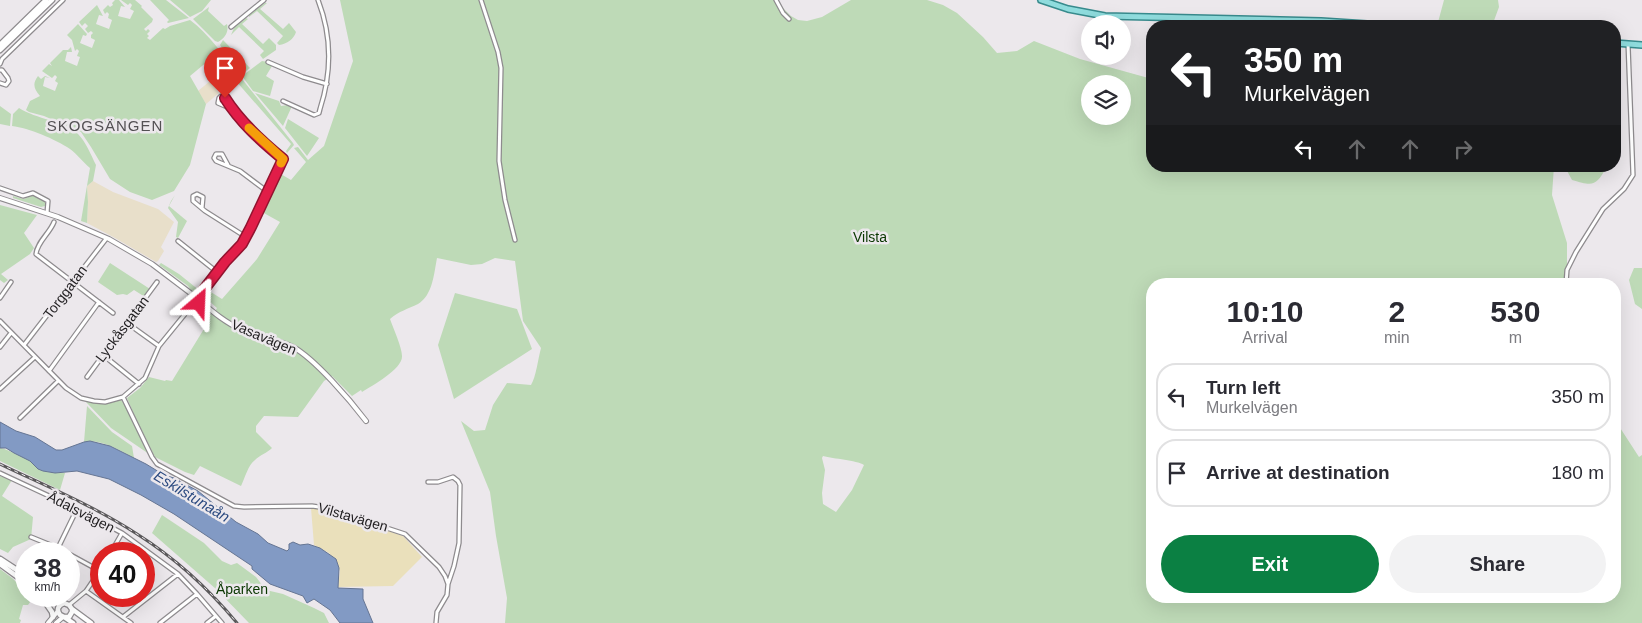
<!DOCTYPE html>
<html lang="en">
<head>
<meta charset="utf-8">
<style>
  :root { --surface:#fff; --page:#f2f2f3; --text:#2b2b33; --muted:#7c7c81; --line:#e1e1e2; --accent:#0b8043 }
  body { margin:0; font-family:Arial,sans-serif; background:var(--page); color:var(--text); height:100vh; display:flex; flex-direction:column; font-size:19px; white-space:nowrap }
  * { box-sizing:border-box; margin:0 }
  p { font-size:16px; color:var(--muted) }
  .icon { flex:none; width:28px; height:28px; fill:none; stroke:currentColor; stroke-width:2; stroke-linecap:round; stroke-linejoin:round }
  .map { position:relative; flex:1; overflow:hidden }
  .drawer { position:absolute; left:1146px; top:278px; width:475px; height:325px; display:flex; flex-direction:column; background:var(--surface); border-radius:20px; box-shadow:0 5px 20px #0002 }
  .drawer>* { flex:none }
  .top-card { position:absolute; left:1146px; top:20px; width:475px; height:152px; border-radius:20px; box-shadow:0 5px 20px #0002; background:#202124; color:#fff; overflow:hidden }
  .controls { position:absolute; left:1081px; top:15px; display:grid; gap:10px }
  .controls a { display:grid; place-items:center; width:50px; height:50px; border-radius:50%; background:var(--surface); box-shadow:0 5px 20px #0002; font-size:25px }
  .speed { position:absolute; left:15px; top:542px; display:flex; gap:10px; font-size:25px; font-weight:700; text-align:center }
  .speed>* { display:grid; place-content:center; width:65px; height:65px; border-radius:50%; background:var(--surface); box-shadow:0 5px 20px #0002; line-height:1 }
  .speed small { font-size:12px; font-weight:400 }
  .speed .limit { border:8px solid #d22; background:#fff; color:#111 }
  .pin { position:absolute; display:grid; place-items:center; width:42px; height:42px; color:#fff; margin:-51px -21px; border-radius:50% 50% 50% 0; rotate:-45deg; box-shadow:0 0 5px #0007 }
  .pin .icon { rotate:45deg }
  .me { position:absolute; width:55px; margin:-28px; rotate:26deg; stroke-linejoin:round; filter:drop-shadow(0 0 4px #0008) }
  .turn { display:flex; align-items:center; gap:18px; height:105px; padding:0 15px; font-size:22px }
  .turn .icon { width:65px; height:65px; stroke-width:2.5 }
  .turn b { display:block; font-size:35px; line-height:42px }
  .lanes { display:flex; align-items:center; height:48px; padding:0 15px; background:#0003; justify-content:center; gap:25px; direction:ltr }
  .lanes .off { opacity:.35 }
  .eta { display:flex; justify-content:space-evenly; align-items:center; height:85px; text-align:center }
  .eta b { font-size:30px; font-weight:700; line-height:35px }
  .button { display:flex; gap:10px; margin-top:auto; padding:10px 15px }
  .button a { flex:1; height:58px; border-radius:30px; background:var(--accent); color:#fff; font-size:20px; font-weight:700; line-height:58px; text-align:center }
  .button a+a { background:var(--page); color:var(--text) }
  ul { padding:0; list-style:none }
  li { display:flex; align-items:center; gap:15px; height:68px; margin:0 10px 8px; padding:0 5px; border:2px solid var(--line); border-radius:20px }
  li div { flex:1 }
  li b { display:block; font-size:19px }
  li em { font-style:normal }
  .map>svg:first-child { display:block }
  .education { fill:#e8dfca }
  .green { fill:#bedab7; fill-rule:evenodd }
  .sand { fill:#eae0bb }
  .water { fill:#829ac4; stroke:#657593 }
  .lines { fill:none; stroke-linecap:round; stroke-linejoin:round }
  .minor-casing { stroke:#8e8b8e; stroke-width:5.5 }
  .tertiary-casing { stroke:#8e8b8e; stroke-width:6 }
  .secondary-casing { stroke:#8e8b8e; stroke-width:7 }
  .primary-casing { stroke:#388b8d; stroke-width:8 }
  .minor { stroke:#fff; stroke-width:3 }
  .tertiary { stroke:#fff; stroke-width:4 }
  .secondary { stroke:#fff; stroke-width:4.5 }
  .primary { stroke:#8fdcdd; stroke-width:5 }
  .rail-casing { stroke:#5b595b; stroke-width:3 }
  .rail { stroke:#ece8ec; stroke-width:1; stroke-dasharray:4; stroke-linecap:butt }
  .route-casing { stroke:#92132f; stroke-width:12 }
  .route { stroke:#e11d48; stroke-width:9 }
  .slow { stroke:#f59e0b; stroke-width:9 }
  .labels { text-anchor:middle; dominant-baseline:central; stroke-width:5; stroke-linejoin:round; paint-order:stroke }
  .park-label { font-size:14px; fill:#0a3700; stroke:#ece8ec }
  .street-label { font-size:14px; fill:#201e20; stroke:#ece8ec }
  .neighbourhood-label { font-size:15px; letter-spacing:1px; fill:#535053; stroke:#ece8ec }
  .water-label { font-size:15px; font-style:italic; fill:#2b4a80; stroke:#ece8ec }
</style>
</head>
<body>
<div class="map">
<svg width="1642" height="623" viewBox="0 0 1642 623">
  <rect width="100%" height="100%" fill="#ece8ec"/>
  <path class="education" d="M210,81L219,93L206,104L198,91Z
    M93,181L113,192L158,209L174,222L161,247L164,251L158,261L156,262L115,238L87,223L88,202L87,186Z"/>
  <path class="green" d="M115,0H119L125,7L121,6L118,16L130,19L134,11L130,9L132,5L130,3L128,5L121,0H135L142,6L141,7L153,19L152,22L144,29L146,31L148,29L150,31L147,34L149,36L147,38L150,40L163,28L165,29L170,26L190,20C209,34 223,55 237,73L235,79L214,56L190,76L206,104L190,165L174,191L152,200L130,192L110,179L91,147L81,132L44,116L29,112L26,110L30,101L40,96C34,89 32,84 38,76L41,79L45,76L50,78L45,77L43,86L55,91L58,83L55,81L57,77L55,75L52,78L42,71L49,64L52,66L50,63L63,50H68L71,47L72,52H67L65,61L77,66L80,57L77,56L79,51L77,49L75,51L72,40L67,35L78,24L87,34L86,36L83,35L80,43L92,48L95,40L91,38V35L93,33L91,31L88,33L85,29L88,26L85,23L82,26L79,22L97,5L103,16L99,15L96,24L109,29L112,20L108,18L109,14L107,12L105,14L103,10L108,5L110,7L113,5L112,3Z
    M150,0H166L189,18L168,23L167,22L169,20Z
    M170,0H211L202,11L190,17Z
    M340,0H778L780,5L791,16L798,20L807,21L822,17L851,0H927L943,5L957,13L983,37L997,53L1017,51L1034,41L1080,59L1152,79V166H1554L1552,195L1567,243V284H1152V596H1615V420L1639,457L1642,455V623H505L507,598L496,536L490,492L461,421L474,431L485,430L493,405L507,383L531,385C536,377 538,359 541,348L523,321L515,261L495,258L482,264L471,265L437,258C434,273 433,295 418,304C408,309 399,311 390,319C393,328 402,347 402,356C403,369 372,386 362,392L361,390L352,396L332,376L324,381L298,417L264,416L256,426V432L272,448C267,453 260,455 255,460C248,465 245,478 241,486L200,466L194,475L185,472L155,457L136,419L127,398L140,388L149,377L165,381L166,380L172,381L207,324L191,312L197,307L200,306L213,315L217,308L207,299L204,292L206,289L222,299L257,259L280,222L262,212L279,173L291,180L306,162L294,148L298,147L308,160L324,146L353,61ZM1090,84H1122V116H1090ZM823,456C834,459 856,460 864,465L852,490L836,512L823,504L822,493L825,470L822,458Z
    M1444,0H1498L1499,7L1492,26H1437Z
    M265,3H267L260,9L283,29L289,23L296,32C294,39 287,44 279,45L277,43L283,36L257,11L249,17V15Z
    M209,7L208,11L224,26L227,24C229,32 225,38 218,42L215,41L193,19Z
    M246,18L248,19L242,24L263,44L269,38L276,45V50L263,59L260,55L264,51L239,27L231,35L234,28Z
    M223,40L250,68L241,75L220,45Z
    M262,61L268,62L272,66L266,76L274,81L270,96L253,91L242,76Z
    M242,79L293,143L294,145L287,153L286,151L291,144L236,81Z
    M255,93L279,101L281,106L288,105L292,106L283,126Z
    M0,106L11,114L10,126L0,124Z
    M19,108C36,119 64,121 78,134C86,142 91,155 96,165L93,181L87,186L88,202L87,223L81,221L90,168C83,162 77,154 70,149C55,139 29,128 12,126L13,114Z
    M288,119L319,138L307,156L285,128Z
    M1562,166H1607C1596,187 1593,186 1572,180L1566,169Z
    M33,195L45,201V206L41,207L13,198V196L24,199Z
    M175,195L169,206L187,221L178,238L176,237L178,222L168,208L171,201Z
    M0,205L37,215L24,233L34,248L30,254L1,274L8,280L4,283L0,280Z
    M110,263L150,289L145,297L134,290L127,295L123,294L117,295L98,282Z
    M161,263L179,274L200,291L197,293L191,290L188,286L162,267L159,265Z
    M1634,268H1642V309L1635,304L1629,280Z
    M455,293L517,309L532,349L454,399L438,345Z
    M121,400L127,408L149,454L111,428L86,402L105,404Z
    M87,406L112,432L132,446L134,458C119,450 100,438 84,442Z
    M0,448C5,448 27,459 32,462C34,464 36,466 38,468C44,473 57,473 65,473L60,490L0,461Z
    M0,476L12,480L2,496L33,517L31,539L13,547L8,553L0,549Z
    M162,515L204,543L222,561L231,565L237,563L256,577L266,590L283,594L314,608L324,613L329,623H249L216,589L152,533Z
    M0,569L12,578L26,591V596L33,598L28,605H23L19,619L21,620L20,623H0Z"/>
  <path class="sand" d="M311,508L326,510L403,536L422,557L393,586L338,587L340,571L329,553L314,545Z"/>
  <path class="water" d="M0,422L16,431L35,437L56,450H62L84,442L90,441L110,446L146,464L164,475L174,478L198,491L236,522L258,534L268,543L287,551L289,549V544L293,542L300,545L308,544L320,548L336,559L339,568L338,588L363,589V599L373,623H340L330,610L314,599L307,603L303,596L270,584L252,569V566L174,514L141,495L109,479L77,471L55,473L43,471L38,469L30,461L14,453L6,448H0Z"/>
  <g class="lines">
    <defs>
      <path id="minor" d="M481,0L498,52L501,68L499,161L505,200L515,240
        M776,0L783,13L789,19
        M231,27L264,0
        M268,62L303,77L327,84
        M0,64L2,59L63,0
        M0,70H2L8,78L9,81L6,85L0,83
        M283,101L314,115L319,113L320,109C332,72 332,36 318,0
        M228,165L222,154H216L214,158L216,161L240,171L268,192
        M0,188L23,196L33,193L48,201L47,213
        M202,208L203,197L197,194L193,196V201L205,211L246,237
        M54,222C50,233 37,242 36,254L113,313
        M178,241L217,272
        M1566,284L1567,270L1576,252L1603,209L1624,189L1633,175L1628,44
        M199,296L225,262L242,244L251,227L283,159L257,137L232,109L218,103L219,98L221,96L225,98L232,109
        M0,298L11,282
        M0,321L66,388L81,398L94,401L105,402L123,397L145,378L159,346L194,303
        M127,323L159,346
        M24,345L106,239
        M0,347L11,333
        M103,355L139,384
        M49,371L99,302
        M87,377L157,282
        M0,389L35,357
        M123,397L152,457L157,464L234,506L244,507L312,506L326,508L405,534L439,567L445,576L448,584L447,595L437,612L436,623
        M20,418L58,381
        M0,473L77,509L122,533L178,574L197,594L222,623
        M428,482H438L453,477L458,481L460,485L459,543L454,566L448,584
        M31,537L58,548L100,571
        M58,548L77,509
        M110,554L122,533
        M86,591L131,623
        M69,605L86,591L101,569
        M123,617L178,574
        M160,623L197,594
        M207,623L216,616"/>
      <path id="tertiary" d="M0,198L58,217L109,239L152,264L193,295
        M193,295L191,299L194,303L197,304L200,301
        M200,301C213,312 226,323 242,330C258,337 276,339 293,347C315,359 350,400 366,421
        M48,623L58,611
        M56,623L63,617"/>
      <path id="secondary" d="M0,45L46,0
        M0,50L52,0
        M0,559L26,576
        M0,564L26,583
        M41,596L52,612L53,617
        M55,596L64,603L69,605L72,609L91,623
        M64,603C58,605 56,610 60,615L64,617H69L72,612V609
        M64,617L73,623"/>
      <path id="primary" d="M1041,0L1068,9L1105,16L1321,21L1398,26
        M1615,43L1642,45"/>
    </defs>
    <use href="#minor" class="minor-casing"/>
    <use href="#tertiary" class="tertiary-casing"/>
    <use href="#secondary" class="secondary-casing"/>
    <use href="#primary" class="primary-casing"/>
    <use href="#minor" class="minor"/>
    <use href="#tertiary" class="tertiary"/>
    <use href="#secondary" class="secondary"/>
    <use href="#primary" class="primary"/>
    <defs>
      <path id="rail" d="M0,464C46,486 94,506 137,534C175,558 208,588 237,623"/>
    </defs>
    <use href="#rail" class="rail-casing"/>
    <use href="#rail" class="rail"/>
  </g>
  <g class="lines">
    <defs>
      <path id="route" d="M199,303L201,300L199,296L225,262L242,244L251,227L283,159C261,141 240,122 225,98"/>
    </defs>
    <use href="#route" class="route-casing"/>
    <use href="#route" class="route"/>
    <path class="slow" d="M249,128L283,159L281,163"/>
  </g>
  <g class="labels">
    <g class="park-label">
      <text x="870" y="237">Vilsta</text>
      <text x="242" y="589">Åparken</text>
    </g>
    <g class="street-label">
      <text transform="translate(65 292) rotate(-53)">Torggatan</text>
      <text transform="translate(122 329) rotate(-53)">Lyckåsgatan</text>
      <text transform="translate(264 337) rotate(23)">Vasavägen</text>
      <text transform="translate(81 512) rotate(27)">Ådalsvägen</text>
      <text transform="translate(353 517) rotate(16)">Vilstavägen</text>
    </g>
    <g class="neighbourhood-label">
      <text x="105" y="125">SKOGSÄNGEN</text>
    </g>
    <g class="water-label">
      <text transform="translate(192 496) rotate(31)">Eskilstunaån</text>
    </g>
  </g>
</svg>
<div class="controls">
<a><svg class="icon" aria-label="sound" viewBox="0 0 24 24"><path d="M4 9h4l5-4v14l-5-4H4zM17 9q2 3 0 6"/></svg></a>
<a><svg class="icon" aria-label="layers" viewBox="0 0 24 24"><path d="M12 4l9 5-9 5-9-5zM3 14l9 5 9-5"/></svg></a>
</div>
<div class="speed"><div>38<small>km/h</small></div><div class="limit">40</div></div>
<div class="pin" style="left:225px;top:98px;background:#d93025"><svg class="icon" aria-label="arrive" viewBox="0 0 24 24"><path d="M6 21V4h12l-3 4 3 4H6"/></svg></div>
<svg class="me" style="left:199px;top:303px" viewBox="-20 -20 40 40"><path d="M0-17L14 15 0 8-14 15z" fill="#e11d48" stroke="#fff" stroke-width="4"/></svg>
<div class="top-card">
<div class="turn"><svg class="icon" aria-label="left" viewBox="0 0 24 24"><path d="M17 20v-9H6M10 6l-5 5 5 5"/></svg><div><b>350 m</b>Murkelvägen</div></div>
<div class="lanes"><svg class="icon" aria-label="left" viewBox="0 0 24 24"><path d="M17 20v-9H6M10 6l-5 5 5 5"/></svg><svg class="icon off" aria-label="ahead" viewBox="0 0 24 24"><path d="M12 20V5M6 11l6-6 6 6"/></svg><svg class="icon off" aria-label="ahead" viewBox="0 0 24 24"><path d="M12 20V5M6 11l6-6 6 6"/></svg><svg class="icon off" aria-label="right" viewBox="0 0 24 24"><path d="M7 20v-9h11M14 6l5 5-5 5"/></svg></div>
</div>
<section class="drawer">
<div class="eta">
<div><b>10:10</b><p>Arrival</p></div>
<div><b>2</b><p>min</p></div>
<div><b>530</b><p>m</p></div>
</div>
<ul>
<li><svg class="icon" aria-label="left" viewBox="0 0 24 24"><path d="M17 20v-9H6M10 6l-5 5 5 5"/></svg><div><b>Turn left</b><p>Murkelvägen</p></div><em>350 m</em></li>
<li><svg class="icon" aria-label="arrive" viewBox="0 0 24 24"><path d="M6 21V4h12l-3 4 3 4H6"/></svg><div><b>Arrive at destination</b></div><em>180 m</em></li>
</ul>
<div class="button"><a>Exit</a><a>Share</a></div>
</section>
</div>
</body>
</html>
